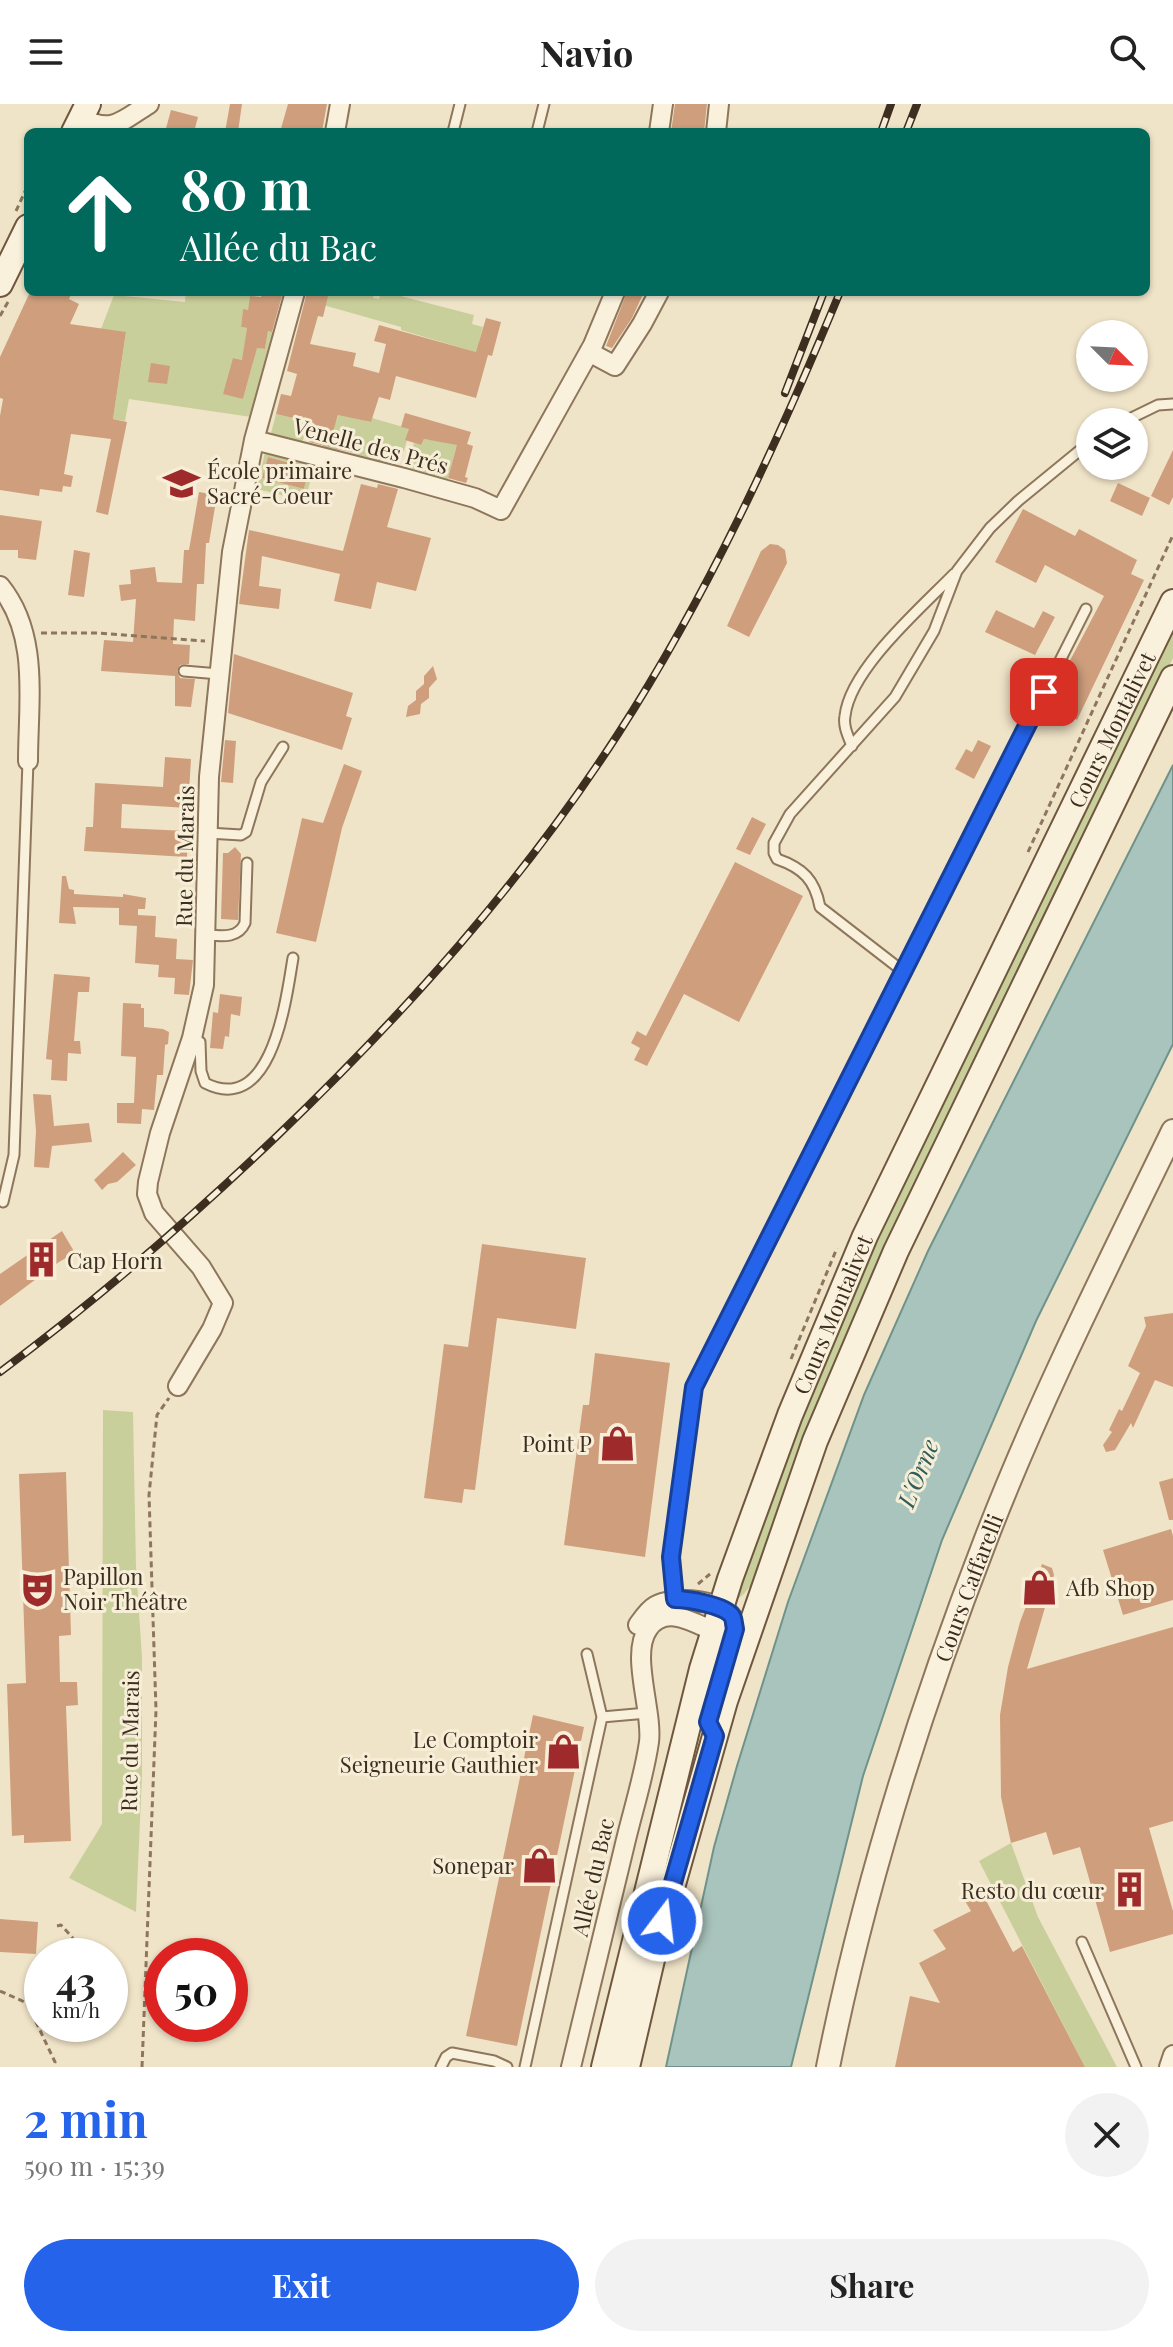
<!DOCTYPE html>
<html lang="en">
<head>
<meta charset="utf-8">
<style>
  :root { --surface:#fff; --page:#f2f2f2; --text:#222; --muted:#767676; --accent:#2563eb }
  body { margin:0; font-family:"Playfair Display",serif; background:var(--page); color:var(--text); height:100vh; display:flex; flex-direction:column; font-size:30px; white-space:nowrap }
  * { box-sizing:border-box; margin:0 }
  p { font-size:26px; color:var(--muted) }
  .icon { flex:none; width:44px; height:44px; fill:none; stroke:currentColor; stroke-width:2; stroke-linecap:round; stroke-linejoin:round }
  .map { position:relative; height:1963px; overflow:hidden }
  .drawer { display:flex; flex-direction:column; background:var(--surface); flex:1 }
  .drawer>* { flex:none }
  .guide { position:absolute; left:24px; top:24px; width:1126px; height:168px; border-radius:12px; box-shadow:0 2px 6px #0004; background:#00695c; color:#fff; overflow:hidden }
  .needle { width:52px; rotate:114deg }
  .buttons { position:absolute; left:1076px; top:216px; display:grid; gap:16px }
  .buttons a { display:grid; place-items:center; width:72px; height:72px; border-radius:50%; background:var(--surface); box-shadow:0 2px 6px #0004; font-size:40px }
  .speed { position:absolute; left:24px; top:1834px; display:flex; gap:16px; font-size:40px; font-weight:700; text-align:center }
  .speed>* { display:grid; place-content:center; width:104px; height:104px; border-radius:50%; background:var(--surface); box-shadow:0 2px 6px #0004; line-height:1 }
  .speed small { font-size:20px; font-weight:400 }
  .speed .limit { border:12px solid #d22; background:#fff; color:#111 }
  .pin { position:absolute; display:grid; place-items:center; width:68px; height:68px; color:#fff; margin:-34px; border-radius:16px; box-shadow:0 4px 12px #0006 }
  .me { position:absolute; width:88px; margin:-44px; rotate:15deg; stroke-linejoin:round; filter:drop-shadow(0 0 6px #0008) }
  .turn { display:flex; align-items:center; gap:28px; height:168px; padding:0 24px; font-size:36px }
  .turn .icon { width:104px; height:104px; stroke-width:2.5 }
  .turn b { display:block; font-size:56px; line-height:68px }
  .round { display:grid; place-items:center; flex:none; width:84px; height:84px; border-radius:42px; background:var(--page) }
  .overview { display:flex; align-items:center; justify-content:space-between; height:136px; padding:0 24px }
  h1 { font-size:48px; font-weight:700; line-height:60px; color:var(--accent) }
  .primary-button { display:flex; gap:16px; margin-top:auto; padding:16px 24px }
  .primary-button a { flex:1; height:92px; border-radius:48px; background:var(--accent); color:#fff; font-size:32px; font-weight:700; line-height:92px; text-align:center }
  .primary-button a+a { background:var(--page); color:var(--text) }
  header { display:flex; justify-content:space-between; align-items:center; height:104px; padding:0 24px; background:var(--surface); font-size:36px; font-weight:700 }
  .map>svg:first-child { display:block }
  .green { fill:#c9cf9b; fill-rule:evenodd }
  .water { fill:#a9c4bc; stroke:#6f938a; stroke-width:2 }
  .building { fill:#cf9f7d }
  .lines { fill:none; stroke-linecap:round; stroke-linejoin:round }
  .service-casing { stroke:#8d765c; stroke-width:13 }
  .minor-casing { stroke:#8d765c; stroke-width:22 }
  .tertiary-casing { stroke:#8d765c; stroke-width:26 }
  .secondary-casing { stroke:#6f573f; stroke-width:28 }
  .path { stroke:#8d765c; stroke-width:3; stroke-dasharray:6 4; stroke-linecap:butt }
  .service { stroke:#faf1dc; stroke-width:9 }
  .minor { stroke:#faf1dc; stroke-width:18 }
  .tertiary { stroke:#faf1dc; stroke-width:22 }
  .secondary { stroke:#faf1dc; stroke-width:24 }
  .rail-casing { stroke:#3d2e20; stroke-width:8 }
  .rail { stroke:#f7eed8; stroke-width:5; stroke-dasharray:15; stroke-linecap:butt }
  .route-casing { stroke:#184099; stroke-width:20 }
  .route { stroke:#2563eb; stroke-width:14 }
  .labels { text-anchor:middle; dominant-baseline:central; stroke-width:6; stroke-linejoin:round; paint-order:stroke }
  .street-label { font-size:22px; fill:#3d2e20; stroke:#f7eed8 }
  .poi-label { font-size:22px; fill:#3d2e20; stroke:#f7eed8; text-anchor:start }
  .water-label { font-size:24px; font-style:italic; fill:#2f5d5a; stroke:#f7eed8 }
</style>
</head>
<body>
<header><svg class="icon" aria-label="menu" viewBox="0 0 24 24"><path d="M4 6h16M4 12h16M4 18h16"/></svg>Navio<svg class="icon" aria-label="search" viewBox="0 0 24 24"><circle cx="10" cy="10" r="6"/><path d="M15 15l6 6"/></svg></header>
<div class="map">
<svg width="1173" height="1963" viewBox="0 0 1173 1963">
  <rect width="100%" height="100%" fill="#f0e4c8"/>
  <path class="green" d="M186,188H254V192L250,193L248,207L243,206L241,223L247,224L245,242L265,245L268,227L274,228L251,313L129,295L125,317L113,315L126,229L101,225L114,191L185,198ZM234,254L253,259L243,295L224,289Z
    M329,188H375L373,194L379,195L381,188H385L474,211L472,220L483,223L479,238L485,241L482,250L401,226V223L316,199Z
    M296,302L311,306L302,340L270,333L276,310L293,314Z
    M339,310L370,318L372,314L410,325L404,347L400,349L386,346L382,360L353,351L355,341L341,338L338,349L323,345L328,316L336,318Z
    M424,335L469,341L467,347L456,345L446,381L405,369L414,339L421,341Z
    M271,345L316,356L305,397L257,385L265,348ZM268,353L309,364L304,385L262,374Z
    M1173,517V554L896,1129L754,1477L744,1490L734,1498L828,1243L884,1119Z
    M103,1306L133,1308L136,1463L142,1553V1672L136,1808L69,1774L102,1720Z
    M1011,1739L1038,1813L1117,1963H1085L979,1757Z"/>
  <path class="water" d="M1173,661V940L1036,1217L942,1436L863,1672L791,1963H666L714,1743L737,1662L788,1498L864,1291L928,1147Z"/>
  <path class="building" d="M230,0H242L238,28H225Z
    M288,0H327L322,28H280Z
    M675,0H707L704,28H671Z
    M171,6L198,13L194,28H165Z
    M30,188H72L69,195L79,200L70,220L126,228L113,315L127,318L108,411L96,408L111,335L71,330L64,370L73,372L71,383L63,382L62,388L40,385L39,392L0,386V312L3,295L0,294V253Z
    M262,188H283L272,228L268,227L265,245L257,244L243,295L223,290L233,254L242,256L247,224L241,223L243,205L248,206L250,192L261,193Z
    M307,188H329L323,213L318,212L310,240L356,249L353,262L379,269L386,240L374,237L379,221L476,248L486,214L501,218L492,252L488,251L476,294L396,272L390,296L379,293L371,318L338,311L331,334L356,341L354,349L309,338L314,319L276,310L281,290L291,292L297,270L287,267Z
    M627,188H644L632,214L612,244L606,242Z
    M151,259L170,262L167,280L148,278Z
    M405,309L471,328L467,340L473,342L465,373L468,374L466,379L448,374L457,341L424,335L421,341L405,336L409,325L401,323Z
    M1173,346V393L1169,401L1151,392Z
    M268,353L309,364L304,385L262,374Z
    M1118,379L1150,394L1142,412L1110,397Z
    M361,380L377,384L378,380L398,385L387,423L431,434L416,487L377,478L371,505L334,497L340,470L262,452L259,482L281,485L279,505L239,500L249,426L343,447Z
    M199,388L217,391L209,439H206L204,480H197L195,517L174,515L173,540L190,541L189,560L180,561L177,567L180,574L195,575L191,603L175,602V572L101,567L104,536L133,538L136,495L121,497L119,481L131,480L130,466L155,463L157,478L182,479L184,446H189Z
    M1023,405L1075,432L1079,425L1137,456L1131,470L1144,476L1077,616L1047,600L1104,492L1045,461L1036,479L995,458Z
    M0,411L42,417L36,456L18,454V446H0Z
    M770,440L778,441L785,446L787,459L749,533L727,522L761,447Z
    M74,446L90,449L84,493L68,491Z
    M996,506L1034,524L1043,507L1055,513L1035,551L985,528Z
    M234,550L353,589L346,612L352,614L342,646L228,609Z
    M433,562L437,575L429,584V594L421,600L420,610L406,613L408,602L416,596V587L424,580V572Z
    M225,636L236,637L233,679L221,678Z
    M978,636L991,642L974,675L955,665L966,645L972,648Z
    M165,653L191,655L188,704L122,700L121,724L188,727L187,753L84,747L86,723H93L95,679L163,683Z
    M344,660L362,667L342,724L316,838L276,829L302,714L323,719Z
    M752,713L766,720L750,751L736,745Z
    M235,743L241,750L238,816L221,815L223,749H228Z
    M735,758L803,792L739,918L684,890L647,962L634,956L640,944L631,939L637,927L646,932Z
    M62,772H66L69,785L74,786V790L123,793V790L146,794L145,805H138V811L156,812L155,833L177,835L176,855L193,856L189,891L174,890L175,874L158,873L159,861L135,859L137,822L119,821V804L73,803L76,820L59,819Z
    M54,870L90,873L89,888H78L74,937H80L81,950L68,949L67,977L51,976L52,956L46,955Z
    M220,890L242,893L240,912L231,910L229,933L225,932L223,945L210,944L213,908L218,909Z
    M123,899L141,900V904H144V923L163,925L169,928L168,940L165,941L163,971H157L154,1006L142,1005L141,1020L117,1019V999H134L136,953L121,952Z
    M33,990L51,991L54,1022L89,1019L92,1038L52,1042L49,1064L34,1063L36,1027Z
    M123,1048L136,1061L117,1078L108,1080L102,1086L94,1076Z
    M62,1127L75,1149L59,1158L0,1202V1170Z
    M482,1140L586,1154L576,1225L497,1214L475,1386L464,1385L462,1399L424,1394L444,1240L468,1243Z
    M1173,1209V1283L1155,1276L1133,1324L1131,1319L1115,1346L1106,1348L1103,1341L1112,1328L1109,1326L1119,1305L1122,1307L1140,1269L1128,1262L1146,1222L1144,1213Z
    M595,1249L670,1259L645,1453L564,1441L583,1301H589Z
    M66,1368L71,1531L59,1532L60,1578H77L78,1601L66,1602L71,1737L24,1739V1731L12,1732L7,1580L26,1579L19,1370Z
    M1173,1374V1416H1169L1159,1378Z
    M1171,1425L1173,1432V1496L1123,1511L1103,1446Z
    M1042,1460L1052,1464L1054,1471L1048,1489L1054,1496L1046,1500L1027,1565L1173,1523V1717L1149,1724L1173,1807V1830L1110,1848L1080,1743L1053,1751L1046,1728L1011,1739L1001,1693L1000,1611L1008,1563L1020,1518Z
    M533,1611L584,1623L517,1942L466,1932Z
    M979,1783L1013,1848L1022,1842L1085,1963H895L910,1892L940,1899L919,1859L946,1845L933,1826L971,1807L962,1792Z
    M0,1815L38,1818L36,1850L0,1848Z"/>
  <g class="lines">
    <defs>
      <path id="service" d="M453,28L460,0
        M537,28L544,0
        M1123,318L1158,301L1173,300
        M184,567L219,570
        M852,642C848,632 843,622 845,612C850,565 922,503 954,470
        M208,729L241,731L246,728L261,678L283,643
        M206,831C221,832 238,835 245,819L247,759
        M904,868L820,803C815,776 803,764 777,755L774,749V739L790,710L895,593L934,527L957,467L990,424L1018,397L1090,338
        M192,934L200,938L201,967L205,979C272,1013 286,896 293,854
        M3,1098L14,1051L28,657
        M675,1495L671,1453L694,1283L1086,505
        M587,1550L602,1613
        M1082,1838L1136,1963
        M441,1963L446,1953L452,1949L494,1957L507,1963
        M525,1963L602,1613L647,1609"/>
      <path id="minor" d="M81,14C113,30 121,17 149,0
        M335,28L340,0
        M659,28L663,0
        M716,28L719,0
        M589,248L615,262L642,220L659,188
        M254,336L404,374L475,394L501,406L593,241L615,188
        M0,482C40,531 28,598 28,657
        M178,1282L212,1225L223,1199L201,1163L154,1109L147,1090L148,1078L160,1029L192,934L204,881L209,673L232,448L254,336L295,188
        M638,1521C643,1514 648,1506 655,1502C672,1491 729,1495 734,1518C737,1534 720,1574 716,1592
        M571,1963C589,1890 606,1817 624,1744C632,1709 644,1673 649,1638C653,1607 630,1550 648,1525C664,1500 693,1518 713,1527
        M1169,1963L1173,1951"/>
      <g id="tertiary">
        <path id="s1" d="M828,1963C864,1783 920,1605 986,1435C1040,1295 1108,1161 1173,1027"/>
      </g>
      <g id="secondary">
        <path d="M74,28L88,0"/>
        <path d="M0,180L28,123"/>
        <path id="s2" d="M604,1963L702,1565L730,1475L790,1311L865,1132L1173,498"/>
        <path d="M627,1963L654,1847L725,1597L815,1337L896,1147L1173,574"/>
      </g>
    </defs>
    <use href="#service" class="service-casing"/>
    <use href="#minor" class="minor-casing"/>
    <use href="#tertiary" class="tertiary-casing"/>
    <use href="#secondary" class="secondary-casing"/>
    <path class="path" d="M16,107L28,81
      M0,212L8,198
      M41,529H98L205,537
      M1028,748L1173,431
      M791,1255L837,1144
      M698,1480L710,1470
      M57,1822L61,1821L72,1833L80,1852
      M0,1887L27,1899L55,1958L54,1963
      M91,1920L93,1932
      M142,1963L156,1606L149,1391L157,1311L169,1294"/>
    <use href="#service" class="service"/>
    <use href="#minor" class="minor"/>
    <use href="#tertiary" class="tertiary"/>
    <use href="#secondary" class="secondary"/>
    <defs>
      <path id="rail" d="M881,28L891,0
        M906,28L917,0
        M785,289L824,188
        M0,1268C97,1196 188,1117 276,1033C404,910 521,780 618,630C707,492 777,340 840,188"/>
    </defs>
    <use href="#rail" class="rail-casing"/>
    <use href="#rail" class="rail"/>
  </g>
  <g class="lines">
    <defs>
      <path id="route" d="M662,1817L715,1632L708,1618L735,1525C734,1521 734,1515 732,1512C725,1501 687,1495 675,1495L671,1453L694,1283L1044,588"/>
    </defs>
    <use href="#route" class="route-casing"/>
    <use href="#route" class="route"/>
  </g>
  <defs>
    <symbol id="school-bare" viewBox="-9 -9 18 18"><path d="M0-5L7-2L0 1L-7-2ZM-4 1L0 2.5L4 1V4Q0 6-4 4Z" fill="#9e2a2b" stroke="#f7eed8" stroke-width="2.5" paint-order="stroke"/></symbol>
    <symbol id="building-bare" viewBox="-9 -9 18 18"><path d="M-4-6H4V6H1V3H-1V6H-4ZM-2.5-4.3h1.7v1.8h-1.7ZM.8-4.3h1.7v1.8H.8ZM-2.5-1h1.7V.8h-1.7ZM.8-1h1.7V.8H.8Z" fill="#9e2a2b" stroke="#f7eed8" stroke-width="2.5" paint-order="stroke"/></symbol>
    <symbol id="shop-bare" viewBox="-9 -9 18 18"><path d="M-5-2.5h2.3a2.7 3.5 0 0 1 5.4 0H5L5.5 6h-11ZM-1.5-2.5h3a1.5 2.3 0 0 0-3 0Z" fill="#9e2a2b" stroke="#f7eed8" stroke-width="2.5" paint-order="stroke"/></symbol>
    <symbol id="theatre-bare" viewBox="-9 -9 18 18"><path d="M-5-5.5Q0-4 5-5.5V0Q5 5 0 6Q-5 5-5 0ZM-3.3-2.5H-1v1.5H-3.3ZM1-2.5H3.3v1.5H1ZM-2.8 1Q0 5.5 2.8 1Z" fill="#9e2a2b" stroke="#f7eed8" stroke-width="2.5" paint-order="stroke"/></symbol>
  </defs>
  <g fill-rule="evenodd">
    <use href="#school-bare" x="156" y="354" width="51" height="51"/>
    <use href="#building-bare" x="16" y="1130" width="51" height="51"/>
    <use href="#shop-bare" x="592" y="1314" width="51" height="51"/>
    <use href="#shop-bare" x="1014" y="1458" width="51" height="51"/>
    <use href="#theatre-bare" x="12" y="1460" width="51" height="51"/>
    <use href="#shop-bare" x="538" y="1622" width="51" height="51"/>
    <use href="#shop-bare" x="514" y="1736" width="51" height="51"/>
    <use href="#building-bare" x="1104" y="1760" width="51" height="51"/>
  </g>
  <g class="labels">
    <g class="street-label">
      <text transform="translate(371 341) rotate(15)">Venelle des Prés</text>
      <text stroke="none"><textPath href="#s2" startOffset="1436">Cours Montalivet</textPath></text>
      <text transform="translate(184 752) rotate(-89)">Rue du Marais</text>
      <text stroke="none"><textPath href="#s2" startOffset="788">Cours Montalivet</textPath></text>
      <text stroke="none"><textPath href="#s1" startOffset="500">Cours Caffarelli</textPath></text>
      <text transform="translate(129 1637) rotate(-89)">Rue du Marais</text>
      <text transform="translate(592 1773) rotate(-77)">Allée du Bac</text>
    </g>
    <g class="poi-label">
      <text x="207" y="366">École primaire<tspan x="207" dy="25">Sacré-Coeur</tspan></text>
      <text x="67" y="1156">Cap Horn</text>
      <text x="592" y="1339" text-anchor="end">Point P</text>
      <text x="63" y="1472">Papillon<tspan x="63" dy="25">Noir Théâtre</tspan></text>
      <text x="1066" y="1483">Afb Shop</text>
      <text x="538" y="1635" text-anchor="end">Le Comptoir<tspan x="538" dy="25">Seigneurie Gauthier</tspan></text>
      <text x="514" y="1761" text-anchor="end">Sonepar</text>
      <text x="1104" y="1786" text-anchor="end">Resto du cœur</text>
    </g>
    <g class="water-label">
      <text transform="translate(917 1369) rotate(-68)">L'Orne</text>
    </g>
  </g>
</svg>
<div class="buttons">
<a><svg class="needle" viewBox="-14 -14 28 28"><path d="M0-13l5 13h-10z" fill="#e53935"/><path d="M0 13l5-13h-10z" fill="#767676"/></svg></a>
<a><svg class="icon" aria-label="layers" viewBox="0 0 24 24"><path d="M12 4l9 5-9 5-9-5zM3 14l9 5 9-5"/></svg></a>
</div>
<div class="speed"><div>43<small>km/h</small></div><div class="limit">50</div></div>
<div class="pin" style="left:1044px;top:588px;background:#d93025"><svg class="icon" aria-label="arrive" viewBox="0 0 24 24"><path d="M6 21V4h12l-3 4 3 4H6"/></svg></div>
<svg class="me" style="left:662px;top:1817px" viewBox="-20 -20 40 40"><circle r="17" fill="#2563eb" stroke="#fff" stroke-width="3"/><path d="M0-11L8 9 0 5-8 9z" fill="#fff"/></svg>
<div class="guide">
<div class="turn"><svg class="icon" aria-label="ahead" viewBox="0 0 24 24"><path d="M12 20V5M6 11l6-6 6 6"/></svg><div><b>80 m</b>Allée du Bac</div></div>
</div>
</div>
<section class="drawer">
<div class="overview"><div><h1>2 min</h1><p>590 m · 15:39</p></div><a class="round"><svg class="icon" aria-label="close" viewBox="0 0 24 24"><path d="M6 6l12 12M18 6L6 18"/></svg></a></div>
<div class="primary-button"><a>Exit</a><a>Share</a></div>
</section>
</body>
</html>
